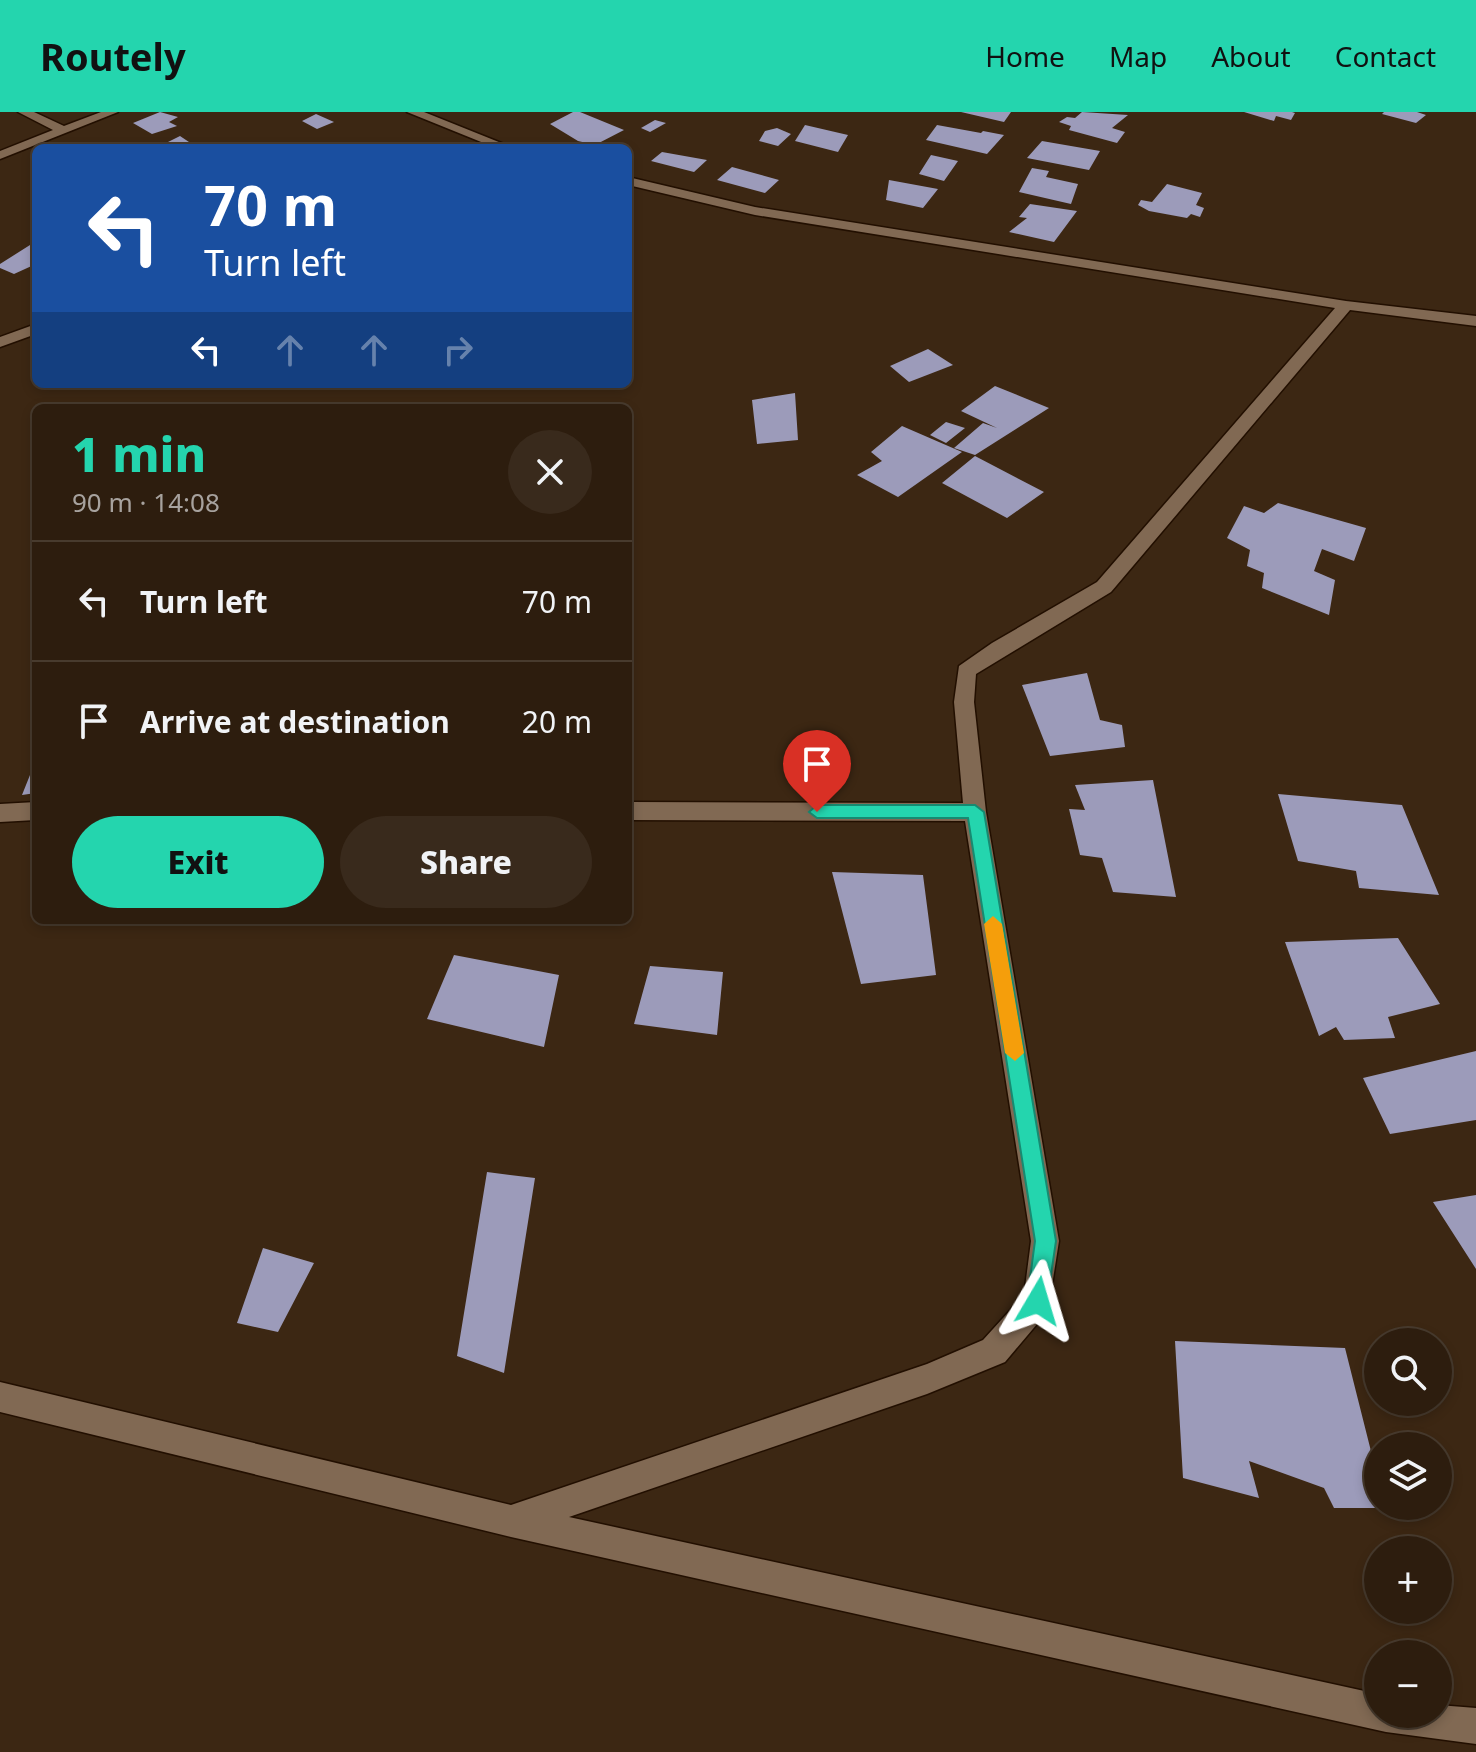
<!DOCTYPE html>
<html lang="en">
<head>
<meta charset="utf-8">
<style>
  :root { --surface:#2d1d0e; --page:#392a1c; --text:#f1f3f6; --muted:#a7a29e; --line:#483b2e; --accent:#24d5ae }
  body { margin:0; font-family:"Noto Sans",sans-serif; background:var(--page); color:var(--text); height:100vh; display:flex; flex-direction:column; font-size:30px; white-space:nowrap }
  * { box-sizing:border-box; margin:0 }
  p { font-size:26px; color:var(--muted) }
  .icon { flex:none; width:44px; height:44px; fill:none; stroke:currentColor; stroke-width:2; stroke-linecap:round; stroke-linejoin:round }
  .map { position:relative; flex:1; overflow:hidden }
  .sheet { position:absolute; left:32px; top:292px; width:600px; height:520px; display:flex; flex-direction:column; background:var(--surface); border-radius:12px; box-shadow:0 4px 12px #0003,0 0 0 2px var(--line) }
  .sheet>* { flex:none }
  .hud { position:absolute; left:32px; top:32px; width:600px; height:244px; border-radius:12px; box-shadow:0 4px 12px #0003,0 0 0 2px var(--line); background:#1a4fa0; color:#fff; overflow:hidden }
  .fabs { position:absolute; left:1364px; top:1216px; display:grid; gap:16px }
  .fabs a { display:grid; place-items:center; width:88px; height:88px; border-radius:50%; background:var(--surface); box-shadow:0 4px 12px #0003,0 0 0 2px var(--line); font-size:40px }
  .pin { position:absolute; display:grid; place-items:center; width:68px; height:68px; color:#fff; margin:-82px -34px; border-radius:50% 50% 50% 0; rotate:-45deg; box-shadow:0 0 8px #0007 }
  .pin .icon { rotate:45deg }
  .me { position:absolute; width:88px; margin:-44px; rotate:7deg; stroke-linejoin:round; filter:drop-shadow(0 0 6px #0008) }
  .turn { display:flex; align-items:center; gap:28px; height:168px; padding:0 40px; font-size:36px }
  .turn .icon { width:104px; height:104px; stroke-width:2.5 }
  .turn b { display:block; font-size:56px; line-height:68px }
  .lanes { display:flex; align-items:center; height:76px; padding:0 40px; background:#0003; justify-content:center; gap:40px; direction:ltr }
  .lanes .off { opacity:.35 }
  .round { display:grid; place-items:center; flex:none; width:84px; height:84px; border-radius:42px; background:var(--page) }
  .head { display:flex; align-items:center; justify-content:space-between; height:136px; padding:0 40px }
  h1 { font-size:48px; font-weight:800; line-height:60px; color:var(--accent) }
  .button { display:flex; gap:16px; margin-top:auto; padding:16px 40px }
  .button a { flex:1; height:92px; border-radius:48px; background:var(--accent); color:#111; font-size:32px; font-weight:800; line-height:92px; text-align:center }
  .button a+a { background:var(--page); color:var(--text) }
  ul { padding:0; list-style:none }
  li { display:flex; align-items:center; gap:24px; height:120px; padding:0 40px; border-top:2px solid var(--line) }
  li div { flex:1 }
  li b { display:block; font-size:30px }
  li em { font-style:normal }
  header { display:flex; align-items:center; gap:48px; box-sizing:border-box; height:112px; padding:0 40px; background:var(--accent); color:#111 }
  header strong { font-size:38px }
  nav { display:flex; gap:44px; margin-inline-start:auto; font-size:28px }
  .map>svg:first-child { display:block }
  .building { fill:#9c9bba }
  .lines { fill:none; stroke-linecap:round; stroke-linejoin:round }
  .minor-casing { stroke:#220f00; stroke-width:3 }
  .minor { fill:#816953; fill-rule:evenodd }
  .route { fill:#24d5ae; stroke:#178a71; stroke-width:2 }
  .slow { fill:#f59e0b }
</style>
</head>
<body>
<header>
<strong>Routely</strong>
<nav><a>Home</a><a>Map</a><a>About</a><a>Contact</a></nav>
</header>
<div class="map">
<svg width="1476" height="1640" viewBox="0 0 1476 1640">
  <rect width="100%" height="100%" fill="#3c2713"/>
  <path class="building" d="M160,0L178,5L169,10L177,14L152,22L133,11Z
    M573,0H580L624,18L595,33L578,29L550,12Z
    M961,0H1011L1004,10Z
    M1082,0L1128,3L1112,16L1125,20L1117,31L1069,18L1071,14L1059,10L1067,5L1075,6Z
    M1244,0H1292L1295,1L1291,8L1276,4L1274,9Z
    M1384,0H1417L1426,3L1416,11L1382,2Z
    M316,2L334,10L317,17L302,9Z
    M655,8L666,11L650,20L641,16Z
    M805,13L848,23L838,40L795,29Z
    M937,13L981,21L983,19L1004,23L987,42L926,28Z
    M777,16L791,22L778,34L759,29L765,19Z
    M180,24L198,36L160,34Z
    M1042,29L1100,39L1089,58L1027,46Z
    M662,40L707,48L694,60L651,49Z
    M931,43L958,49L944,69L919,62Z
    M732,55L779,68L765,81L717,68Z
    M1032,56L1049,59L1046,65L1078,72L1071,92L1019,80Z
    M889,68L938,77L923,96L886,88Z
    M1167,72L1202,81L1196,93L1204,96L1200,105L1191,102L1187,106L1149,99L1138,93L1141,88L1152,90Z
    M1030,92L1077,99L1054,130L1009,120L1027,106L1019,105Z
    M30,133L36,135V152L14,162L0,156V152Z
    M928,237L953,253L909,270L890,254Z
    M995,274L1049,296L975,343L954,336L983,311L997,316L961,299Z
    M795,281L798,328L757,332L752,288Z
    M946,310L965,316L946,331L930,323Z
    M902,314L962,340L898,385L857,363L882,349L871,340Z
    M975,344L1044,380L1007,406L942,371Z
    M1278,391L1366,416L1354,449L1322,437L1314,459L1335,468L1329,503L1262,476L1264,461L1247,454L1250,438L1227,426L1244,394L1264,401Z
    M1087,561L1100,608L1122,613L1125,635L1050,644L1022,573Z
    M36,648V681L22,683Z
    M1153,668L1176,785L1113,780L1102,746L1080,743L1069,697L1085,698L1075,673Z
    M1278,682L1402,693L1439,783L1359,776L1356,759L1298,749Z
    M832,760L923,763L936,863L861,872Z
    M1398,826L1440,892L1388,905L1395,926L1344,928L1336,915L1319,924L1285,830Z
    M454,843L559,863L544,935L427,907Z
    M650,854L723,860L717,923L634,912Z
    M1476,939V1008L1390,1022L1363,966Z
    M487,1060L535,1066L504,1261L457,1244Z
    M1476,1083V1157L1433,1090Z
    M263,1136L314,1151L278,1220L237,1211Z
    M1175,1229L1345,1236L1378,1367V1396H1334L1324,1376L1249,1349L1259,1386L1183,1366Z"/>
  <g class="lines">
    <defs>
      <path id="minor" d="M18,0H34L64,14L101,0H118L0,47V39L53,18Z
        M407,0H424L514,36H496Z
        M628,65L755,95L1346,189L1476,204V214L1350,198L1111,480L976,562L974,590L986,700L1059,1129L1048,1199L1005,1250L927,1282L569,1405L1378,1582V1602H1438V1593L1476,1596V1632L1386,1620L511,1425L0,1300V1270L511,1393L927,1252L983,1228L1024,1183L1031,1129L965,709L628,708V690L963,691L954,590L959,554L992,531L1097,470L1335,196L755,103L628,73Z
        M36,212V222L0,235V225Z
        M36,690V708L0,710V692Z"/>
    </defs>
    <use href="#minor" class="minor-casing"/>
    <use href="#minor" class="minor"/>
  </g>
  <path class="route" d="M817,693H975L984,700L1056,1129L1046,1197L1038,1201L1030,1197L1027,1189L1035,1129L968,706H817L809,700Z"/>
  <path class="slow" d="M993,804L1002,812L1024,941L1015,949L1005,941L984,812Z"/>
</svg>
<div class="fabs">
<a><svg class="icon" aria-label="search" viewBox="0 0 24 24"><circle cx="10" cy="10" r="6"/><path d="M15 15l6 6"/></svg></a>
<a><svg class="icon" aria-label="layers" viewBox="0 0 24 24"><path d="M12 4l9 5-9 5-9-5zM3 14l9 5 9-5"/></svg></a>
<a>+</a>
<a>−</a>
</div>
<div class="pin" style="left:817px;top:700px;background:#d93025"><svg class="icon" aria-label="arrive" viewBox="0 0 24 24"><path d="M6 21V4h12l-3 4 3 4H6"/></svg></div>
<svg class="me" style="left:1038px;top:1189px" viewBox="-20 -20 40 40"><path d="M0-17L14 15 0 8-14 15z" fill="#24d5ae" stroke="#fff" stroke-width="4"/></svg>
<div class="hud">
<div class="turn"><svg class="icon" aria-label="left" viewBox="0 0 24 24"><path d="M17 20v-9H6M10 6l-5 5 5 5"/></svg><div><b>70 m</b>Turn left</div></div>
<div class="lanes"><svg class="icon" aria-label="left" viewBox="0 0 24 24"><path d="M17 20v-9H6M10 6l-5 5 5 5"/></svg><svg class="icon off" aria-label="ahead" viewBox="0 0 24 24"><path d="M12 20V5M6 11l6-6 6 6"/></svg><svg class="icon off" aria-label="ahead" viewBox="0 0 24 24"><path d="M12 20V5M6 11l6-6 6 6"/></svg><svg class="icon off" aria-label="right" viewBox="0 0 24 24"><path d="M7 20v-9h11M14 6l5 5-5 5"/></svg></div>
</div>
<section class="sheet">
<div class="head"><div><h1>1 min</h1><p>90 m · 14:08</p></div><a class="round"><svg class="icon" aria-label="close" viewBox="0 0 24 24"><path d="M6 6l12 12M18 6L6 18"/></svg></a></div>
<ul>
<li><svg class="icon" aria-label="left" viewBox="0 0 24 24"><path d="M17 20v-9H6M10 6l-5 5 5 5"/></svg><div><b>Turn left</b></div><em>70 m</em></li>
<li><svg class="icon" aria-label="arrive" viewBox="0 0 24 24"><path d="M6 21V4h12l-3 4 3 4H6"/></svg><div><b>Arrive at destination</b></div><em>20 m</em></li>
</ul>
<div class="button"><a>Exit</a><a>Share</a></div>
</section>
</div>
</body>
</html>
